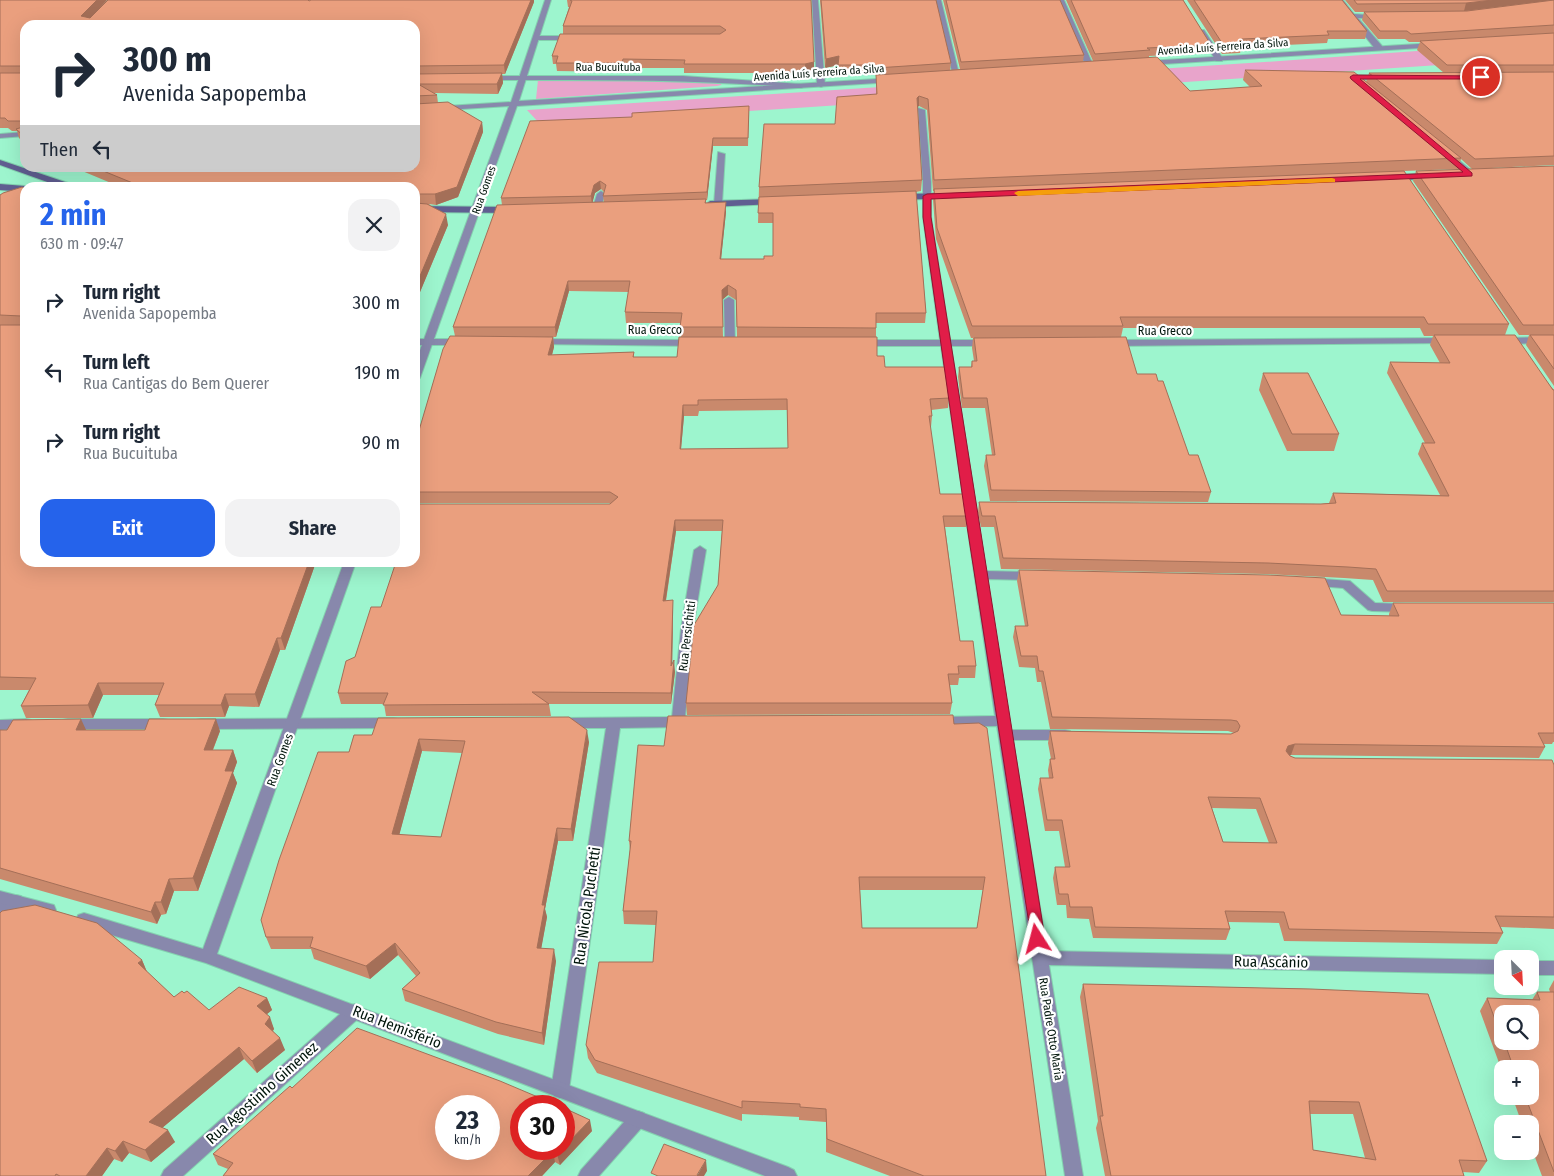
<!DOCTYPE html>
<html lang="en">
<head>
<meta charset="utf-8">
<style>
  :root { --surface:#fff; --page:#f2f2f3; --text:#1f2937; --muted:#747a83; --accent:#2563eb }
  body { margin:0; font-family:"Fira Sans Condensed",sans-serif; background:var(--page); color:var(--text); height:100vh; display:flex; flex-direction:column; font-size:19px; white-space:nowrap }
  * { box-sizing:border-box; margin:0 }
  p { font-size:16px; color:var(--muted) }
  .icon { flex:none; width:28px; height:28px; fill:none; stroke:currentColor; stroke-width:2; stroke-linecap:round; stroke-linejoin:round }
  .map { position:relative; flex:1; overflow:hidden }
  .sheet { position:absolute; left:20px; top:182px; width:400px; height:385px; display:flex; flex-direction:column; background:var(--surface); border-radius:15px; box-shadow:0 5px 20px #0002 }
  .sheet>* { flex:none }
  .banner { position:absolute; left:20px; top:20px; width:400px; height:152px; border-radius:15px; box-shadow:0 5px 20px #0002; background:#fff; color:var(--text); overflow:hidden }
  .needle { width:32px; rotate:156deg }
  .buttons { position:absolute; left:1494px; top:950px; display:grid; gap:10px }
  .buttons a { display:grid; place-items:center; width:45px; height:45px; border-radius:10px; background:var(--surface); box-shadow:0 5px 20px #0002; font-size:25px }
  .speed { position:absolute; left:435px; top:1095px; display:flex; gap:10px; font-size:25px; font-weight:700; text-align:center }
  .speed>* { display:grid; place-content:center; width:65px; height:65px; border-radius:50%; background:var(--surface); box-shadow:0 5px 20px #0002; line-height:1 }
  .speed small { font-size:12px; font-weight:400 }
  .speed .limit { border:8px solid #d22; background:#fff; color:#111 }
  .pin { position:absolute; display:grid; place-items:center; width:42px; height:42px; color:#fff; margin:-21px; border:2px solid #fff; border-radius:50%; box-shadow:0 1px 5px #0007 }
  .me { position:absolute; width:55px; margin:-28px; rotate:351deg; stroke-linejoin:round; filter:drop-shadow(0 0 4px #0008) }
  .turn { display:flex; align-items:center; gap:18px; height:105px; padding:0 20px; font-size:22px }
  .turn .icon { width:65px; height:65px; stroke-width:2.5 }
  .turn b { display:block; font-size:35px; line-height:42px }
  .then { display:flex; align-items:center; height:48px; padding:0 20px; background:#0003; gap:10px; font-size:19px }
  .round { display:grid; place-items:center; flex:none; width:52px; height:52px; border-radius:15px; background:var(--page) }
  .overview { display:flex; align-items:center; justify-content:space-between; height:85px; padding:0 20px }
  h1 { font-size:30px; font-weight:700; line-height:38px; color:var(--accent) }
  .button { display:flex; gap:10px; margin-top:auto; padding:10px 20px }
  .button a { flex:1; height:58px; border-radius:15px; background:var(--accent); color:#fff; font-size:20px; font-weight:700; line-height:58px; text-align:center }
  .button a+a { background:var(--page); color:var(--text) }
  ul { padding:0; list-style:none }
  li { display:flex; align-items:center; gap:15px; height:70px; padding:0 20px }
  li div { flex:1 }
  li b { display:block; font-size:19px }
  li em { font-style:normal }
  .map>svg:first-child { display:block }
  .green { fill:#e8a4cb }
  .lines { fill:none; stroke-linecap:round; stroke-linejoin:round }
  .service-casing { stroke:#84d1af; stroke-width:2 }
  .minor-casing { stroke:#84d1af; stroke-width:2 }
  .tertiary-casing { stroke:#84d1af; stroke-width:2 }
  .secondary-casing { stroke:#84d1af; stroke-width:2 }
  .service { fill:#8888ac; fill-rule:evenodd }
  .minor { fill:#8888ac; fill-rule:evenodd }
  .tertiary { fill:#8888ac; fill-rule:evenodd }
  .secondary { fill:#605e91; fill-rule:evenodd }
  .wall { fill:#c9896c; fill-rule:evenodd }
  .shaded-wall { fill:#a46f58 }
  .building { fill:#ea9f7e; stroke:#a46f58; fill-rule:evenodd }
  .route { fill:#e11d48; stroke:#92132f }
  .slow { fill:#f59e0b }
  .labels { text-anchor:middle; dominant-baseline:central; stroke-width:4.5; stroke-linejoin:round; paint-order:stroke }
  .far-street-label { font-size:11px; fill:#00150b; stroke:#fff }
  .street-label { font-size:12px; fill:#00150b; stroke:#fff }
  .near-street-label { font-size:15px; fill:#00150b; stroke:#fff }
</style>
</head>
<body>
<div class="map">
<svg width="1554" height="1176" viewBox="0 0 1554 1176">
  <rect width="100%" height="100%" fill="#9df5ce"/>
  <path class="green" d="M1554,41L1544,58L541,125L527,110L1280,61Z
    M538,80L720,81L723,82L721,85L717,86L536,99Z"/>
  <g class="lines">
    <defs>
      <path id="service" d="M534,36H575L579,38L575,40H534Z
        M718,152L725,154L722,204L718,207L714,204Z
        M601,191L605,194L601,207L594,209L593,207L597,194Z
        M729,297L734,300L735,343L730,346L725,343L724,300Z"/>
      <path id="minor" d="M812,0H818L825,85L821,87L817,85Z
        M935,0H941L960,78L953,76Z
        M1058,0H1064L1094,67L1093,69L1086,67Z
        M1336,0H1343L1354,14L1382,16V18L1380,19L1358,18L1382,46V50H1376Z
        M1200,30H1204L1223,59L1222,61H1216L1198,31Z
        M1341,75L1384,76L1388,78L1384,80L1344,79L1340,77Z
        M483,76H683L801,84L805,86L801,88C696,79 591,80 486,80L482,78Z
        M918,108L925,110L931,182V217L950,340H989L994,343L989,346H951L986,571L1035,572L1041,576L1035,580L987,579L1011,730H1065L1070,731L1072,735L1070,739L1065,740H1013L1047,951L1502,960V974L1049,965L1083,1176H1065L997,726L938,727L933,726L931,722L933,718L938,717L995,716L941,346H862L857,343L862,340H940L923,217V182Z
        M1443,152H1449L1473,172V176H1467L1443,156Z
        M1554,337V343L1504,344L1499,341L1504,338Z
        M1447,338L1451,339V343L1112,346L1107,343L1112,340Z
        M415,339H464L469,342L464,345H415Z
        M537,339L694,340L699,343L694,346L533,344V340Z
        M700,546L706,550L693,629L685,718L690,722L688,726L683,727L620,728L569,1090L566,1096L560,1098L554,1096L551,1090L606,728H561L556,727L554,723L556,719L561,718L672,717L681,629L694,550Z
        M1310,578L1350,581L1375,603L1406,604L1412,608L1406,612L1372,611L1368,610L1343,588L1306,585L1304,582L1306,579Z
        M393,718L398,719L400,723L398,727L393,728L201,729L196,728L194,724L196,720L201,719Z
        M26,719L31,720L33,724L31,728L0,730V720Z
        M68,719H163L168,720L170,724L168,728L163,729H68L63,728L61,724L63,720Z
        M15,895L21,896L23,901L21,906L0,917V903Z
        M1530,961H1554V975H1530Z
        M355,1004L361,1006L363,1011L361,1016L183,1176H161L164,1170L349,1006Z
        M638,1111L644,1113L647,1119L644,1125L599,1176H578L581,1170L632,1113Z"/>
      <path id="tertiary" d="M545,0H551L519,101L893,78L897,80L893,82L517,106L420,378L415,381V364L509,106L415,112V108L511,102Z
        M1434,43L1438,45L1437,47L1147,65L1143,63L1147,61Z
        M25,132V136L0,138V134Z
        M344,562H356L217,954L788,1167L794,1170L797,1176H765L206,963L78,925L76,920L78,915L84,913L203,949Z
        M0,891L54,905L56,910L54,915L48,916L0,903Z"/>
      <path id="secondary" d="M0,160L77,186L78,188H64L0,165Z
        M1432,173L1435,174V178L1392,181L1388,178L1392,175Z
        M0,184L25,186L28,188H25V192L0,190Z
        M950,193L954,196L953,198L900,200L896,197L900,194Z
        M775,199L778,200V204L710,207L706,204L710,201Z
        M415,206L512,207L516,210L512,213L415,212Z"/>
    </defs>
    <use href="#service" class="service-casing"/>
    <use href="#minor" class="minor-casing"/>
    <use href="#tertiary" class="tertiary-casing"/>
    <use href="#secondary" class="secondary-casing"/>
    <use href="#service" class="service"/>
    <use href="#minor" class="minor"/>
    <use href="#tertiary" class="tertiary"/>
    <use href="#secondary" class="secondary"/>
  </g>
  <path class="wall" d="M0,0H107L96,12L310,0L309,1L310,0H534V2L505,74H502L503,83L498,94L434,93L437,95L438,103L482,122L483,132L458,197L436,205L429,204L448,225L415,304V188H123L75,168H415V25H25V144L19,138L17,131H12L8,128H0Z
    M567,0H811L814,71L805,73H684V68H623V72L557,71L556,64H553L552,56L563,34V26L569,7H568Z
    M820,0H936L951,63L950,70L960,69L943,0H1060L1084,55L1083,61H1093L1066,0H1183L1211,45L1209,53L1149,56V57L1190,91L1250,87L1243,80L1245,70L1366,82L1369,73H1444L1417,50L1420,42H1409L1405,39H1378L1362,20L1364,12H1355L1345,0H1554V165L1472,169L1461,159L1458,169L1404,171L1509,324L1505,335L1554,390V602H1383L1373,580L1344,578L1265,574L1001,569L994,527H981L978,513L979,502L1321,504L1329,503L1333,493L1440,495L1418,454L1422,443H1425L1387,373L1390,362L1440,363L1430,345L1433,336H1424L1420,328H1123L1121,337L1137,374L1189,455L1211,492L1208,502L990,501L984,466L986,455H992L985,408H962L958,377L959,367H971L972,361H974L972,348L973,338H971L936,239L933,200L934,191H933L927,110L919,106L917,107L922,180L921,191L916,192L926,313L925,323H876V337L877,356L885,367L949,398L948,408L931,410L932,416L931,427H930L940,494L967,516L966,527H945L960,641L976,666L975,678H959L958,685H950L952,703L950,714L687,715L686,703L718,585L722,531H676L666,601L673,612L672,664L675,672L671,704H549L551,716H386L384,704H341L338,693L381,607L611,503H415V444L455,336L453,327L502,205L501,198L632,117L749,106L748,146H713L707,200H706V203L726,212L721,259H764L773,256V223H758L759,187L835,124L876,94V76L875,73H838V65L825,68ZM601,189L604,192L603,196L604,202H592L595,193ZM569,291L629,292L625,312L626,323H681V337L677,357H634V352L552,355L554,347L553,337H556ZM728,295L736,300L737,337H723L722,300ZM787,410L788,448L681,449L684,416H698L699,411Z
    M1187,0H1342L1367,31L1365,39H1328L1327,43L1242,47L1240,53L1222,54Z
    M1554,166V386L1526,345L1529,335H1519L1413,181L1416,171Z
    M25,188V562H316L285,650H280L259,707L229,706L225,717H160L155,705L159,695H103L93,718H26L21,706L29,690H0V195Z
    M1263,373L1339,434L1334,451H1287L1259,390Z
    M1019,570L1341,615L1389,616V614L1393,603H1554V742H1553L1552,744H1544L1545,747L1539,758L1291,755L1289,756L1295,758L1554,765V929L1501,927L1503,933L1497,944L1284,941L1279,923L1228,922L1230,929L1226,940L1093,938L1089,919L1067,918L1066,905H1057L1053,878L1055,867H1065L1059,831H1045L1038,789L1040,778H1049L1048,770L1050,759H1051L1048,743L1050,731L1231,734L1234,733L1228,731L1050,729L1041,682H1037L1035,668L1019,667L1013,637L1015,626H1025L1017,581ZM1212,808L1256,809L1269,843L1223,842Z
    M954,724L1046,1176H890L826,1152V1122L799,1120V1117L742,1114V1121L597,1073L588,1058L586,1045L653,962L656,925L624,924L623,911L630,850L629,841L664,746ZM860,890H983L977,928H862Z
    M0,730H86L220,731L213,750H233L237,762L233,773L237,783L198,891H174L166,914L161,915L157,924L0,879Z
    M354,735L589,742L573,841H558L545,909L547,917L541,948L556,961L544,1045L498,1034L405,1001L402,989L416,976L398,955L370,979L314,959L311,949H271L266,937L349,752ZM422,751L462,753L441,837L399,835Z
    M142,960L147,972L174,997L209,1010L267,998L272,1010L267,1014L274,1029L273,1031L285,1050L257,1073L244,1059L162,1128L175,1142L151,1162L129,1153L122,1162L114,1159L102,1176H0Z
    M1554,980V1176H1542L1530,1144V1124H1522L1512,1096H1530V1069H1502V1071L1480,1011L1487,998L1532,1000L1537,992H1550L1549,989ZM1502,1014L1530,1041H1502Z
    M1083,984L1311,989L1487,1161L1479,1173L1463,1172L1464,1176H1105L1096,1128L1098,1121L1080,997ZM1310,1114H1353L1365,1158L1313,1150Z
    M292,1088L592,1131L560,1165L555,1162L542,1176H223L228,1169L218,1165L213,1154Z"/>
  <path class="shaded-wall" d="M97,0H107L84,25L81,16Z
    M531,0H534V2L505,74L504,65Z
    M1493,0H1554L1464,11L1466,3Z
    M839,56V65L825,68L826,59Z
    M623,59V72L622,63Z
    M814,62V71L805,73V64Z
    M502,73L503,83L498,94L497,84Z
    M919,96V106L916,108L917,98Z
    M482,122L483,132L458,197L436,205L435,194Z
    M713,138V146L707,200V192Z
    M600,181L601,189L595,193L592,205L591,196L594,185Z
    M726,202V212L720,269V259Z
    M446,214L448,225L415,304V288Z
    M568,281L569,291L556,337L555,327Z
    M728,285V295L722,300L723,338L722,290Z
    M553,337L554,347L549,366L548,355Z
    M683,405L684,416L680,460V449Z
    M675,520L676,531L664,612L663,601Z
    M309,562H316L285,650L281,638Z
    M673,600V612L672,677L671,666Z
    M277,638L280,650L259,707L255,694Z
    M674,660L675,672L671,704V693Z
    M98,683L103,695L93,718L88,705Z
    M225,694L229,706L225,717L221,705Z
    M81,719L87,732L76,730Z
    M216,719L220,731L208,762L204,750Z
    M587,730L589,742L573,841L571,829Z
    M419,739L422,751L396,847L392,834Z
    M1295,744L1291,755L1284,757L1288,746Z
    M233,750L237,762L233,773L237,783L198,891L193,878L225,771Z
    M557,828L558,841L545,909L547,917L539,961L537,948L542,905Z
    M169,879L174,891L166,914L161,902Z
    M155,902L161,915L157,924L151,912Z
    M395,943L398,955L370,979L366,966Z
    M554,949L556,961L544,1045L542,1033Z
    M142,960L147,972L138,963Z
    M267,998L272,1010L262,1018L257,1006Z
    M270,1017L274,1029L269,1036L265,1024Z
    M280,1038L285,1050L257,1073L252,1061Z
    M239,1047L244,1059L155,1134L149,1122Z
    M590,1120L592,1131L560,1165L557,1154L562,1149H564V1147Z
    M168,1130L175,1142L151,1162L145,1150Z
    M123,1141L129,1153L122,1162L115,1151Z
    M107,1148L114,1159L102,1176H86Z
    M553,1151L555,1162L542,1176H528Z
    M706,1160L707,1171L704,1176H697Z"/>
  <path class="building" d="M0,0H97L81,16L90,18L108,0H308L309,1L311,0H531L504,65L415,66V25H25V137L16,129L23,127V121H8L5,118H0V73H23L24,68L22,66H0Z
    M570,0H811L814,62L805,64H684L685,60L623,59L622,63H556L558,56H552L560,34H720L726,30L720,26H563L572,1Z
    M821,0H936L951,63L876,68V65H838L839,56L826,59Z
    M946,0H1060L1084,55L961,62Z
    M1071,0H1183L1211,45L1147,48L1150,50L1095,54Z
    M1194,0H1342L1367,31H1327L1329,35L1242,39V45L1224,46Z
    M1354,0H1493L1466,3L1357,4Z
    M1554,0V25L1411,34L1407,31H1380L1364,12L1467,11Z
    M1554,33V65H1447L1420,41Z
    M1157,57L1190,91L1262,86L1245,70L1354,72L1461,158L934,180L928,99L919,96L917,98L922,180L759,187L764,124H835L837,97L877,94L876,75Z
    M1554,72V156L1475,159L1369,73Z
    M502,73L497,84H415V74Z
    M418,84L437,95L415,96V91Z
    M448,102L482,122L457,187L435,194H415V188H145L96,168H415V104Z
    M749,106L748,138H713L707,192L603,196L606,185L600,181L594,185L591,196L501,198L530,121L632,117V113Z
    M1554,166V325H1523L1416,171Z
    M1404,171L1509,324H1428L1424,317H1120L1123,326H972L937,228L934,189Z
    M22,187L25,188V562H309L281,638H277L255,694H225L221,705H155L164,683H98L88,705L21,706L36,678L0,677V325H22L23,318L21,316L0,315V195L3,193Z
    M916,191L926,313H876V328L737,327L736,290L728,285L722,290L723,327H680L682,313L625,312L630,281H568L555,327H453L497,205L706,199L705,203L726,202L720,259H764V256H773V213H758L759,197Z
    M415,203L427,204L446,214L415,288Z
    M1434,335H1515L1553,390H1554V591H1387L1376,569L1348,567L1268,563L1003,558L995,516H982L979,502L1321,504L1336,503L1333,493L1449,496L1422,443H1435L1390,362L1450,363Z
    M1530,335H1554V369Z
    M450,336L553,337L548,355L634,352L633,357H677L679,337H877V356H884L885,367H945L949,398L930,399L932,416H929L940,494H964L967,516H943L960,641H973L976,666H958L959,674H948L952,703H686L694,625L718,585L723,520H675L663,601L673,600L671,666L674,660L671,693L532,692L549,704L383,705L388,693H338L346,661L355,657L371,607H381L396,562H415V504H610L618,497L610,492H415V444L443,349ZM787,399L788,448L680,449L683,405H698V400Z
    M1126,337L1137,374H1156L1158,381H1163L1189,455H1198L1211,492L991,490L986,455H995L987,398H963L959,367H972V361H977L974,338Z
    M1263,373H1308L1339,434H1292Z
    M1019,570L1268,575L1325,578L1341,615L1399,616L1393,603H1554V733H1538L1545,747L1295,744L1288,746L1286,751L1290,756L1295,758L1552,760L1554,765V917L1495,916L1503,933L1289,929L1284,912L1225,911L1230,929L1095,927L1092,907H1070L1068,894H1059L1055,867H1070L1062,820H1047L1040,778H1053L1050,759H1055L1050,731L1231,734L1238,731L1240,726L1237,721L1231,720L1052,717L1043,671H1039L1037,656H1021L1015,626H1028ZM1208,797L1260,798L1277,843L1223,842Z
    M953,715L954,724L979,723L987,728L1046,1176H924L827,1139L826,1109L800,1107V1104L742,1101V1108L595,1060L586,1045L599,962H653L657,911H623L631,841H629L638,745L664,746L668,716ZM859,877H985L977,928H862Z
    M569,717L587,730L571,829L557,828L542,905H545L537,948L554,949L542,1033L496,1022L402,989L420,973L395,943L366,966L310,947L313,937H266L261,920L279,860L318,752H349L354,735H372L378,718ZM419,739L465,741L441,837L392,834Z
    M81,719L76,730H145L149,719H216L204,750H233L225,771H233L193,878L169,879L161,902H155L151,912L0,868V730H7L13,720Z
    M35,905L97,923L142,960L138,963L174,997L182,991L184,993L187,991L209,1010L239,987L267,998L257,1006L270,1017L265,1024L280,1038L252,1061L239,1047L149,1122L168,1130L145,1150L123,1141L115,1151L107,1148L86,1176H60L56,1174L55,1176H0V913L2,911Z
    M1083,984L1311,989L1428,994L1487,1161L1459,1160L1464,1176H1111L1100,1116H1103ZM1309,1101L1359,1102L1376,1160L1313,1150Z
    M1537,992H1554V1172L1525,1096H1530V1069H1514L1504,1041H1530V1014H1502V1038L1487,998L1540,1000Z
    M357,1028L500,1081L559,1106H521V1149H562L557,1154L553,1151L528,1176H223L233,1163L213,1154L290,1086L292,1088ZM446,1106H489V1149H446Z
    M564,1108L590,1120L564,1147Z
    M664,1144L706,1160L697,1175L698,1176H658L651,1173Z"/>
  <path class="route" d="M1353,75L1483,76L1484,77L1481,79H1360L1472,173V176L931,199V217L1045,939L1043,943L1037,945L1032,943L964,507L923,217V196L927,194L1463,172L1351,79L1350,77Z"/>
  <path class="slow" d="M1332,178L1335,179V182L1018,196L1014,193L1018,191Z"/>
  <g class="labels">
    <g class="far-street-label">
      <text transform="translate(1223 47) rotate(-4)">Avenida Luís Ferreira da Silva</text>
      <text x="608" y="67">Rua Bucuituba</text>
      <text transform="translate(819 73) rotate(-4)">Avenida Luís Ferreira da Silva</text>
      <text transform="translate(484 190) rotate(-70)">Rua Gomes</text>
    </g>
    <g class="street-label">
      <text x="655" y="330">Rua Grecco</text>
      <text x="1165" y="331">Rua Grecco</text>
      <text transform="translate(687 636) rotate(-83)">Rua Persichitti</text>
      <text transform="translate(280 760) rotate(-70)">Rua Gomes</text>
      <text transform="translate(1051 1029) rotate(81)">Rua Padre Otto Maria</text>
    </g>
    <g class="near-street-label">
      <text transform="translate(587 906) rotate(-82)">Rua Nicola Puchetti</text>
      <text transform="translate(1271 962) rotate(1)">Rua Ascânio</text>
      <text transform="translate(397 1027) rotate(21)">Rua Hemisfério</text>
      <text transform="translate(262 1093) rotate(-42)">Rua Agostinho Gimenez</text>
    </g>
  </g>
</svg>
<div class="buttons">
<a><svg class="needle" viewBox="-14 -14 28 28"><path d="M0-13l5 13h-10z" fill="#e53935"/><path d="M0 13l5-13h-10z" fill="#747a83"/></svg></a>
<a><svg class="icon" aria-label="search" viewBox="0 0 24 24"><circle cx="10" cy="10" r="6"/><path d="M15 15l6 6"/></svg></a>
<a>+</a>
<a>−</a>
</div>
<div class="speed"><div>23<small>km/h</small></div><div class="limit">30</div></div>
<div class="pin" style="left:1481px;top:77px;background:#d93025"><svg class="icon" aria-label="arrive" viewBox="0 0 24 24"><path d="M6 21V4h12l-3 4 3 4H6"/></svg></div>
<svg class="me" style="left:1037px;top:939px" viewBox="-20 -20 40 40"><path d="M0-17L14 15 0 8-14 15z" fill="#e11d48" stroke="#fff" stroke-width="4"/></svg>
<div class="banner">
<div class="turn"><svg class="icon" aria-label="right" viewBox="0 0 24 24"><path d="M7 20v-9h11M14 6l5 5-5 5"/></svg><div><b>300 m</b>Avenida Sapopemba</div></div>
<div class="then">Then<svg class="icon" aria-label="left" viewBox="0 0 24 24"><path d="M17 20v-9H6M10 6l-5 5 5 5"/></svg></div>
</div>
<section class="sheet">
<div class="overview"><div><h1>2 min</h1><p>630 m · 09:47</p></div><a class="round"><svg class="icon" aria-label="close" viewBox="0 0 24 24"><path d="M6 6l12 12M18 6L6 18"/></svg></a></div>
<ul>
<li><svg class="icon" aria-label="right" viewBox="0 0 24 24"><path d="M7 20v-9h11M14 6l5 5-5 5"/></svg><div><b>Turn right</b><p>Avenida Sapopemba</p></div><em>300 m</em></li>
<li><svg class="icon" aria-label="left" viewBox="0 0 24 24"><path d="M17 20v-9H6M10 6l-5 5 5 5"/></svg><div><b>Turn left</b><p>Rua Cantigas do Bem Querer</p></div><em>190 m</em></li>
<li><svg class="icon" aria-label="right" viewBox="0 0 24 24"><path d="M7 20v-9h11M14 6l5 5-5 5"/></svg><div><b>Turn right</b><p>Rua Bucuituba</p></div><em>90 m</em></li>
</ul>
<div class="button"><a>Exit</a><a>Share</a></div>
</section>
</div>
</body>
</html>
